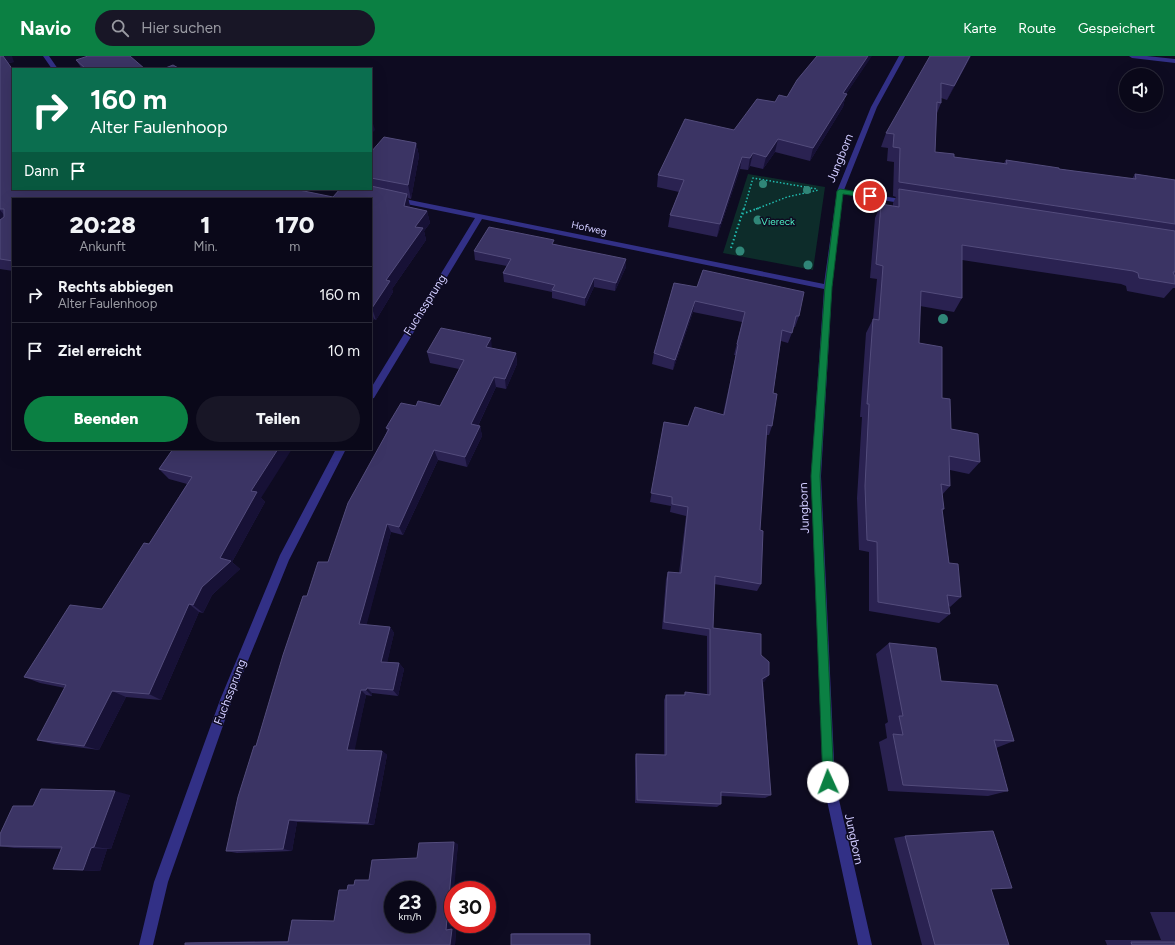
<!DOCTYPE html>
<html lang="de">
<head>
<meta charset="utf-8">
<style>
  :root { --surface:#0a0819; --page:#181626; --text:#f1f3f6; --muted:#999aa2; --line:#2a2938; --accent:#0b8043 }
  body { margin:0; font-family:Figtree,sans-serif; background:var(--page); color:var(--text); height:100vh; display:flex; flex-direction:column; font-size:15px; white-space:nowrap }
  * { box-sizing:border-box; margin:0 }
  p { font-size:13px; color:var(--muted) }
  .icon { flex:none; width:22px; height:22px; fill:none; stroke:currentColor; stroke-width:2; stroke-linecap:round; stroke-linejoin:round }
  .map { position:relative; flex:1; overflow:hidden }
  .sheet { position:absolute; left:12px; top:142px; width:360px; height:252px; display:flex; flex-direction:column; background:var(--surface); border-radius:0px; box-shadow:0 4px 16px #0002,0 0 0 1px var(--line) }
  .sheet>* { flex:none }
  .guide { position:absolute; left:12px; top:12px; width:360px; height:122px; border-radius:0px; box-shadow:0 4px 16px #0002,0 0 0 1px var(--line); background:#0b6e4f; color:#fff; overflow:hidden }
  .fabs { position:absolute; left:1119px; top:12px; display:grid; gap:8px }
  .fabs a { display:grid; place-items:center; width:44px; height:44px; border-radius:50%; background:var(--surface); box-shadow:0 4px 16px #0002,0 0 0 1px var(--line); font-size:20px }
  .speed { position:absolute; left:384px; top:825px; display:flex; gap:8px; font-size:20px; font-weight:700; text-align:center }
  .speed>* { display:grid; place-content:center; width:52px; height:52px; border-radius:50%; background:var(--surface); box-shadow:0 4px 16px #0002,0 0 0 1px var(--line); line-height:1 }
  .speed small { font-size:10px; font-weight:400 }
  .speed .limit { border:6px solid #d22; background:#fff; color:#111 }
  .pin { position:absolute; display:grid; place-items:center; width:34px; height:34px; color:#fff; margin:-17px; border:2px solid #fff; border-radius:50%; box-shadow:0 1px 4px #0007 }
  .me { position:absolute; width:44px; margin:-22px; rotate:358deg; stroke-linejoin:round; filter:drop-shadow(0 0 3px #0008) }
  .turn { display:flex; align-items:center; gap:14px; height:84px; padding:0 12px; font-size:18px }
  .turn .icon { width:52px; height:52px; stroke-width:2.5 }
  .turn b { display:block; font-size:28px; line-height:34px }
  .then { display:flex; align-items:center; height:38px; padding:0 12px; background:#0003; gap:8px; font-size:15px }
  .eta { display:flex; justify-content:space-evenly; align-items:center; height:68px; text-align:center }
  .eta b { font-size:24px; font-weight:800; line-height:28px }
  .cta { display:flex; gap:8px; margin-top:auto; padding:8px 12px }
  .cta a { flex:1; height:46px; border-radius:24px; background:var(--accent); color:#fff; font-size:16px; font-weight:800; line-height:46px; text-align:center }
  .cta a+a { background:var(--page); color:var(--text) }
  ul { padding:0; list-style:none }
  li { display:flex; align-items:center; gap:12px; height:56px; padding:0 12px; border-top:1px solid var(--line) }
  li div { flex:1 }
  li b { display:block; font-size:15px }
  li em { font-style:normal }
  header { display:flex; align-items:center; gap:24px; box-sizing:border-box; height:56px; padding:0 20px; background:var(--accent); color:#fff }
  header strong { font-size:19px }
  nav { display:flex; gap:22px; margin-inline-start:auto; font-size:14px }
  .search { width:280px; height:36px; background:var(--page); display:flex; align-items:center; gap:10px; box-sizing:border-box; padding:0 14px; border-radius:22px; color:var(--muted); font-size:15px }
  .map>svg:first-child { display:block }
  .green { fill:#0d2c2a }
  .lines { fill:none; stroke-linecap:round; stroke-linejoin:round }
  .path-far1 { stroke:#21bdb1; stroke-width:1.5; stroke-dasharray:1.5 2; stroke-linecap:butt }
  .path { stroke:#21bdb1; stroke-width:2; stroke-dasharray:1.5 2.5; stroke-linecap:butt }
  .minor { fill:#323086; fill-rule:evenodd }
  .tree { fill:#308678 }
  .wall { fill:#2a2251 }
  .shaded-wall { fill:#171136 }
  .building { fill:#3b3464; stroke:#534c7c; fill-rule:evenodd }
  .route { fill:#0b8043; stroke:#07532c }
  .labels { text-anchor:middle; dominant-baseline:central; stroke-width:3; stroke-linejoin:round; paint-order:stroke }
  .far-park-label { font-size:10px; fill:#4bebc0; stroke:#0e0b21 }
  .far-street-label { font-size:10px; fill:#d0cbff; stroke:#0e0b21 }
  .street-label { font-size:12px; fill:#d0cbff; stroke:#0e0b21 }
</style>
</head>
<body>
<header>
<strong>Navio</strong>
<div class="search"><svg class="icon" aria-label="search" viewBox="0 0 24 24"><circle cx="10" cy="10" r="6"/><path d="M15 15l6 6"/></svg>Hier suchen</div>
<nav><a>Karte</a><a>Route</a><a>Gespeichert</a></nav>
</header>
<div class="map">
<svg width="1175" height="889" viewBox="0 0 1175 889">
  <rect width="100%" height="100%" fill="#0e0b21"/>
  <path class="green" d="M748,118L825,131L813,214L723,197Z"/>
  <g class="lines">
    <path class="path-far1" d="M744,153L753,122L817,133
      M756,153L787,141L819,134"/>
    <path class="path" d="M742,158L744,152
      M731,192L742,158L759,152"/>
    <path class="minor" d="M43,0H49L58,13H52Z
      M899,0H905L877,51L844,134L907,144L911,146L907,148L843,138L832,231L821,420L835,726L872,889H858L823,726L811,420L824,233L482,163L374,342L371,343V332L475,162L392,145V141H395L824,228L837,135L871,51Z
      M1129,0H1147L1175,3V7L1132,2Z
      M336,393H346L289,504L232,644L168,826L153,889H139L154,826L220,644L280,499Z"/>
  </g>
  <g class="tree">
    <circle cx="763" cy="128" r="4"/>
    <circle cx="807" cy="134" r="4"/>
    <circle cx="758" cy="164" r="4.5"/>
    <circle cx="740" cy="195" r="4.5"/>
    <circle cx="808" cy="209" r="4.5"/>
    <circle cx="943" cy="263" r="5"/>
  </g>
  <path class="wall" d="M0,0L14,6L8,7L13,133L333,141L371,133V96L416,87L419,100L411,143L408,142L410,150L409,151L427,155L430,167L424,175L426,184L392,233L393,236L376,264L374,263L371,268V143H13V215L0,213Z
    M970,0H971L947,44L941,42V47L937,57L935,96L954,101L1004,107L1006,104L1059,113L1132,123L1135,118L1175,124V232H1173L1164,242L1127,235L1126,230L1121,228L962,204V242L954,256L920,250L919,287L942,342L951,373L980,406L969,418L950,414V430L942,439L944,453L942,455L949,507L961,541L950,551L949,550L950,558L939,567L869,555V496L859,494L857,442L862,361H860L866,277L873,263L877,223L870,222L875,162L881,148L893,150V147L896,141L893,140L894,106L887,105L888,92L881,91L886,77Z
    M870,2L846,38L843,51L810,105L775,96L763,113L750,110L748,114L740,113L717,181L668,171L670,159L679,136L657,131L658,119L734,74L775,46L787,41Z
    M76,4L145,13H82Z
    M555,188L626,211L615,235L594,231L585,250L552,242V236L504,226L503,217L507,210L475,204L474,195Z
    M674,227L799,260L795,271H794L788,287L781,285L773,337L772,370L769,379H766L760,474L761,528L757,535L714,528L713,572L761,599L765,625L763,626L771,739L765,742L721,740V748L717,751L635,747V702L636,698L664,699V644L666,639H684L685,636L707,638V580L662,573L666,523L668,516L679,517L686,460L670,456L671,450L650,446L664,366L688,370L723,358L736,299H734L742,266L693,256L673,314L652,308L654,297Z
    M492,292L516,297L517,308L506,333L496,331L478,370H480L482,380L467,411L438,404L403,479L391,476L366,569L390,571L394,577L387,606L399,607L404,613L398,640L372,637V640L366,639L354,694L382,695L387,699L374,769L297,766L292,795L237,797L226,795L256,690L307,540L328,506L387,375L386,372L416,350H440L459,313L430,307L427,296Z
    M173,393L261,442L265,446L232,506L240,513L212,539L203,557L199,556L161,644L126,641L99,694L53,688L37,684L65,632L40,627L24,621L102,553L149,488L187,428L169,423L159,413Z
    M889,587L941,625L1014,685L996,692L1008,735L988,740L888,735L879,686L887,682L885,668L888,666L876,598Z
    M130,739L111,793H107L100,815L53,813L61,793L14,792L0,790V778L33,750Z
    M905,780L991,833L1009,889H922L894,782Z
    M458,788L453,834V846L451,873L456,872L455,889H185V887L199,886L288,885L292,864H302L334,865L347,834L354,829L369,824L417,802Z
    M1150,856H1175V889H1107L1105,884H1161Z
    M514,877H589L590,889L511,878Z"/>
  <path class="shaded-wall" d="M3,0H12L14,6L7,7Z
    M868,0H872L846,38L843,51L810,105L813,92L843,37Z
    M970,0H971L947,44L954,30Z
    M371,61L375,74L371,78Z
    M778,83L775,96L763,113L766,101Z
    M416,87L419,100L411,143L408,129Z
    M753,97L750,110L748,114L750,102Z
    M742,101L740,113L717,181L720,168Z
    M407,138L410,150L407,162L404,150Z
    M0,154L9,165L0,173Z
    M427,155L430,167L424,175L426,184L392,233L393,236L376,264L372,252L386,224L415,171Z
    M626,203V211L615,235L616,227Z
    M594,222V231L585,250V242Z
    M695,245L693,256L673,314L675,304Z
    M371,255L374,263L371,268Z
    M491,282L492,293L486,291Z
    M516,297L517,308L506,333L505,323Z
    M494,321L496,331L474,378L471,368Z
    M480,370L482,380L467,411L465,401Z
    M278,393H292L261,442L265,446L232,506L240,513L212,539L203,557L193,549L202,531L220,502L251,435Z
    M434,394L438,404L403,479L399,471Z
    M387,468L391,476L365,575L359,568Z
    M189,548L199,556L161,644L149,638Z
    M390,571L394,577L386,612L381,606Z
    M399,607L404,613L398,640L393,634Z
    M769,619L765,625L758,629L762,623Z
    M367,632L372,637V640L366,634Z
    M361,634L366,639L354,698L347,694Z
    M112,635L126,641L99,694L84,690Z
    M382,695L387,699L374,769L368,767Z
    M115,735L130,739L111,793L94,791Z
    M289,764L297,766L292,795L283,793Z
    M454,786L458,788L454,834H453V846L451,873L446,874Z
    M91,792L107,793L100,815L83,814Z
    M456,872L455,889H450L452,873Z"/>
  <path class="building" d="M0,0H3L13,14V133H294L333,141L340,133H371V130L407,138L404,150L427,155L415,171L423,172L386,224L390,225L372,252L371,143H13V205L0,203V164L4,161V153H0Z
    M88,0H130L145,13H86L76,4Z
    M817,0H868L843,37L847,38L813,92L778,83L766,101L753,97L750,102L742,101L720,168L670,159L684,124L658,119L685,63L734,74L757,43L775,46L779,39L787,41L797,24Z
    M930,0H970L954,30L941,27V47L937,46L935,96L954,98V101L1007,108L1006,104L1059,112V113L1136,123L1135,118L1175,124V168L899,126L900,92L893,91L894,78L886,77Z
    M173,9L180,13H163Z
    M384,81L416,87L408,129L371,122V96Z
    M899,133L1175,175V216H1173L1175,221V228L1139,222L1138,217L1133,215L962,189V242L921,235L919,287L942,291V342L950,343L951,373L978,378L980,406L949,400L950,430L941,428L944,453H942L949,507L958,508L961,541L947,539L950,558L878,546L877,486L867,484L865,430L869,348H867L873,263L879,264L883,210L876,208L881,148L899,151Z
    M489,171L554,184L552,188L626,203L616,227L594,222L585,242L552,234L555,229L503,217L511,203L474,195Z
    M703,214L804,236L799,260H796L792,277L782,274L773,337L777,338L772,370L767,369L760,474L763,475L761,528L715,520L713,572L761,578V599L769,606V619L762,623L771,739L721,736V748L637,744L636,698L666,699V639H685V636L710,639V573L664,566L668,516L681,517L688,451L672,448V441L651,437L664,366L688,370L695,351L724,359L738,289L737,288L745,256L695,245L675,304L654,297L674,227L697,231Z
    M441,272L491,282L486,291L516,297L505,323L494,321L471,368L480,370L465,401L434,394L399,471L387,468L359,568L390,571L381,606L399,607L393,634L367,632L366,634H361L347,694L382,695L368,767L289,764L283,793L226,795L238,741L254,690H256L283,599L303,540H307L318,506H328L348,447L389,373L386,372L401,347L416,350L418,345L440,350L464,304L427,296Z
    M173,393H278L251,435L257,436L220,502L231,505L202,531L193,549L189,548L149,638L112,635L84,690L37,684L66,629L24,621L70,549L102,553L144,487L149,488L192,421L159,413Z
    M889,587L936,592L941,625L997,629L1014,685L994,684L1008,735L903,729L893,678L903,679L899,660H903Z
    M41,733L115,735L94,791L91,792L83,814L53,813L62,791L0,790V778L13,750H33Z
    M993,775L1012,832L991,833L1009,889H935L905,780Z
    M454,786L446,874L452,873L450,889H185V887L288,886L292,864L334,865L339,834H347L348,829H354L355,824H369L372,804L417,802L419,787ZM393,834H427V868H393Z
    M511,878H590V889H511Z
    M1131,886H1175V889H1132Z"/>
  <path class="route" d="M840,133L870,138L874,140L870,142L843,138L832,231L820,420L834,726L833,730L828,732L824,730L823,726L811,420L825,231L837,135Z"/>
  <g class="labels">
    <g class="far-park-label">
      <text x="778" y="165">Viereck</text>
    </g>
    <g class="far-street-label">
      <text transform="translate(589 172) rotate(12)">Hofweg</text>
    </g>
    <g class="street-label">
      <text transform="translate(840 102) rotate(-68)">Jungborn</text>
      <text transform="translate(425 249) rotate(-58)">Fuchssprung</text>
      <text transform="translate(804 452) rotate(-92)">Jungborn</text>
      <text transform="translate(230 636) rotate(-69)">Fuchssprung</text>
      <text transform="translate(854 783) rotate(78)">Jungborn</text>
    </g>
  </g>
</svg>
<div class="fabs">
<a><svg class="icon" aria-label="sound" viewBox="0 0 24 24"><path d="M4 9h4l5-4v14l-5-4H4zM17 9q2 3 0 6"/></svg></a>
</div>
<div class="speed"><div>23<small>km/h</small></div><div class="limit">30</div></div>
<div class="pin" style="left:870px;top:140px;background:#d93025"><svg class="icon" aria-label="arrive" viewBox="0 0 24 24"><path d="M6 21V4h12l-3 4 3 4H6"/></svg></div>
<svg class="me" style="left:828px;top:726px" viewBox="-20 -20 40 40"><circle r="19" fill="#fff"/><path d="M0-13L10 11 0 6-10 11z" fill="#0b8043"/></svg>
<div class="guide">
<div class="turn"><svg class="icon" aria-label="right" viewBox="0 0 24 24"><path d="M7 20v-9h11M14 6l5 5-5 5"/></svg><div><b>160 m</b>Alter Faulenhoop</div></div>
<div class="then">Dann<svg class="icon" aria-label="arrive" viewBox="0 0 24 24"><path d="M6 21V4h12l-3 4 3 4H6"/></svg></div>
</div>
<section class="sheet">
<div class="eta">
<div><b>20:28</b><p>Ankunft</p></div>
<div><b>1</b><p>Min.</p></div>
<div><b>170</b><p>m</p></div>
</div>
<ul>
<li><svg class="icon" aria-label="right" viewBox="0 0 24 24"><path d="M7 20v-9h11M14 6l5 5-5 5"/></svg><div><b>Rechts abbiegen</b><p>Alter Faulenhoop</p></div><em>160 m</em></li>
<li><svg class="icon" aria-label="arrive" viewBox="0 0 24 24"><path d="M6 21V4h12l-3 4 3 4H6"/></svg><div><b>Ziel erreicht</b></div><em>10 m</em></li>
</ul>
<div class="cta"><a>Beenden</a><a>Teilen</a></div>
</section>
</div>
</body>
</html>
